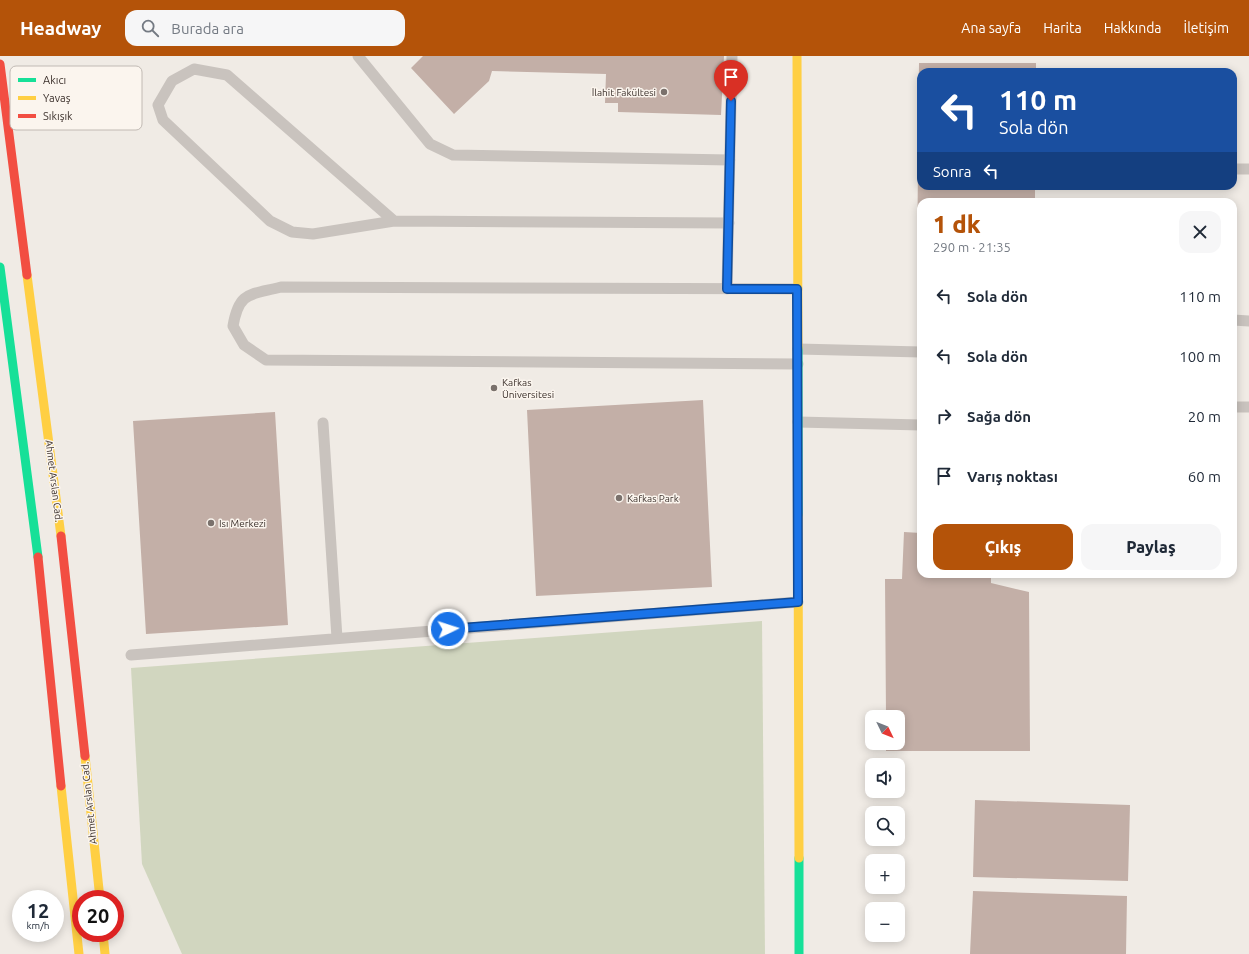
<!DOCTYPE html>
<html lang="tr">
<head>
<meta charset="utf-8">
<style>
  :root { --surface:#fff; --page:#f6f6f7; --text:#1f2937; --muted:#747a83; --accent:#b45309 }
  body { margin:0; font-family:Ubuntu,sans-serif; background:var(--page); color:var(--text); height:100vh; display:flex; flex-direction:column; font-size:15px; white-space:nowrap }
  * { box-sizing:border-box; margin:0 }
  p { font-size:13px; color:var(--muted) }
  .icon { flex:none; width:22px; height:22px; fill:none; stroke:currentColor; stroke-width:2; stroke-linecap:round; stroke-linejoin:round }
  .map { position:relative; flex:1; overflow:hidden }
  .side { position:absolute; left:917px; top:142px; width:320px; height:380px; display:flex; flex-direction:column; background:var(--surface); border-radius:12px; box-shadow:0 2px 10px #0003 }
  .side>* { flex:none }
  .top-card { position:absolute; left:917px; top:12px; width:320px; height:122px; border-radius:12px; box-shadow:0 2px 10px #0003; background:#1a4fa0; color:#fff; overflow:hidden }
  .needle { width:26px; rotate:133deg }
  .controls { position:absolute; left:865px; top:654px; display:grid; gap:8px }
  .controls a { display:grid; place-items:center; width:40px; height:40px; border-radius:8px; background:var(--surface); box-shadow:0 2px 10px #0003; font-size:20px }
  .speed { position:absolute; left:12px; top:834px; display:flex; gap:8px; font-size:20px; font-weight:700; text-align:center }
  .speed>* { display:grid; place-content:center; width:52px; height:52px; border-radius:50%; background:var(--surface); box-shadow:0 2px 10px #0003; line-height:1 }
  .speed small { font-size:10px; font-weight:400 }
  .speed .limit { border:6px solid #d22; background:#fff; color:#111 }
  .pin { position:absolute; display:grid; place-items:center; width:34px; height:34px; color:#fff; margin:-41px -17px; border-radius:50% 50% 50% 0; rotate:-45deg; box-shadow:0 0 4px #0007 }
  .pin .icon { rotate:45deg }
  .me { position:absolute; width:44px; margin:-22px; rotate:86deg; stroke-linejoin:round; filter:drop-shadow(0 0 3px #0008) }
  .turn { display:flex; align-items:center; gap:14px; height:84px; padding:0 16px; font-size:18px }
  .turn .icon { width:52px; height:52px; stroke-width:2.5 }
  .turn b { display:block; font-size:28px; line-height:34px }
  .then { display:flex; align-items:center; height:38px; padding:0 16px; background:#0003; gap:8px; font-size:15px }
  .round { display:grid; place-items:center; flex:none; width:42px; height:42px; border-radius:12px; background:var(--page) }
  .headline { display:flex; align-items:center; justify-content:space-between; height:68px; padding:0 16px }
  h1 { font-size:24px; font-weight:800; line-height:30px; color:var(--accent) }
  .action { display:flex; gap:8px; margin-top:auto; padding:8px 16px }
  .action a { flex:1; height:46px; border-radius:12px; background:var(--accent); color:#fff; font-size:16px; font-weight:800; line-height:46px; text-align:center }
  .action a+a { background:var(--page); color:var(--text) }
  ul { padding:0; list-style:none }
  li { display:flex; align-items:center; gap:12px; height:60px; padding:0 16px }
  li div { flex:1 }
  li b { display:block; font-size:15px }
  li em { font-style:normal }
  header { display:flex; align-items:center; gap:24px; box-sizing:border-box; height:56px; padding:0 20px; background:var(--accent); color:#fff }
  header strong { font-size:19px }
  nav { display:flex; gap:22px; margin-inline-start:auto; font-size:14px }
  .search { width:280px; height:36px; background:var(--page); display:flex; align-items:center; gap:10px; box-sizing:border-box; padding:0 14px; border-radius:12px; color:var(--muted); font-size:15px }
  .map>svg:first-child { display:block }
  .green { fill:#d1d6bf }
  .building { fill:#c3afa7 }
  .lines { fill:none; stroke-linecap:round; stroke-linejoin:round }
  .lane { stroke:#c9c3be; stroke-width:11 }
  .fast { stroke:#16e098; stroke-width:9 }
  .slow { stroke:#ffcf43; stroke-width:9 }
  .jam { stroke:#f24e42; stroke-width:9 }
  .route-casing { stroke:#114b97; stroke-width:10 }
  .route { stroke:#1a73e8; stroke-width:7 }
  .poi-dot { fill:#7a716c; stroke:#fbf5ee; stroke-width:1.5 }
  .labels { text-anchor:middle; dominant-baseline:central; stroke-width:3; stroke-linejoin:round; paint-order:stroke }
  .poi-label { font-size:10px; fill:#3b302b; stroke:#fbf5ee; text-anchor:start }
  .street-label { font-size:10px; fill:#3b302b; stroke:#fbf5ee }
  .key { fill:#fbf5ee; stroke:#c1bab4; stroke-width:1 }
  .key-label { font-size:11px; fill:#3b302b }
</style>
</head>
<body>
<header>
<strong>Headway</strong>
<div class="search"><svg class="icon" aria-label="search" viewBox="0 0 24 24"><circle cx="10" cy="10" r="6"/><path d="M15 15l6 6"/></svg>Burada ara</div>
<nav><a>Ana sayfa</a><a>Harita</a><a>Hakkında</a><a>İletişim</a></nav>
</header>
<div class="map">
<svg width="1249" height="898" viewBox="0 0 1249 898">
  <rect width="100%" height="100%" fill="#f0ebe5"/>
  <path class="green" d="M762,565L765,898H182L142,808L131,612Z"/>
  <path class="building" d="M423,0H724L721,59L618,56V47H605L606,18L492,15L489,25L454,58L411,12Z
    M919,7H1036V16H921V130H1035V146H921V212H917Z
    M703,344L712,531L536,540L527,354Z
    M275,356L288,569L146,578L133,365Z
    M904,476L921,477V518H991V527L1029,536L1030,695H886V687H898V661H886L885,523H902Z
    M975,744L1130,749L1128,825L973,821Z
    M973,835L1127,840L1126,898H970Z"/>
  <g class="lines">
    <path class="lane" d="M358,0L430,88L453,99L730,104
      M1233,113H1249
      M394,165L313,178L292,176L270,165L163,64L158,49L172,25L194,13L227,19L394,165L729,167
      M727,233L732,0
      M797,233L281,231C250,239 239,235 233,270L244,289L266,304L798,308
      M1233,264L1249,265
      M798,293L921,296
      M1233,351H1249
      M798,366L921,369
      M323,367L337,582
      M131,599L798,546"/>
    <path class="fast" d="M0,211L38,501
      M798,292V459
      M799,802V898"/>
    <path class="slow" d="M797,0L798,292
      M27,219L61,480
      M798,459L799,802
      M85,700L100,843
      M61,730L79,898
      M103,877L105,898"/>
    <path class="jam" d="M0,8L27,219
      M61,480L85,700
      M38,501L61,730"/>
  </g>
  <g class="lines">
    <defs>
      <path id="route" d="M448,573L798,546L797,233H727L731,45"/>
    </defs>
    <use href="#route" class="route-casing"/>
    <use href="#route" class="route"/>
  </g>
  <g class="poi-dot">
    <circle cx="664" cy="36" r="4"/>
    <circle cx="494" cy="332" r="4"/>
    <circle cx="619" cy="442" r="4"/>
    <circle cx="211" cy="467" r="4"/>
  </g>
  <g class="labels">
    <g class="poi-label">
      <text x="656" y="36" text-anchor="end">İlahit Fakültesi</text>
      <text x="502" y="326">Kafkas<tspan x="502" dy="12">Üniversitesi</tspan></text>
      <text x="627" y="442">Kafkas Park</text>
      <text x="219" y="467">Isı Merkezi</text>
    </g>
    <g class="street-label">
      <text transform="translate(54 425) rotate(83)">Ahmet Arslan Cad.</text>
      <text transform="translate(89 747) rotate(-96)">Ahmet Arslan Cad.</text>
    </g>
  </g>
  <rect x="10" y="10" width="132" height="64" rx="6" class="key"/>
  <rect x="18" y="22" width="18" height="4" fill="#16e098"/>
  <rect x="18" y="40" width="18" height="4" fill="#ffcf43"/>
  <rect x="18" y="58" width="18" height="4" fill="#f24e42"/>
  <g class="key-label">
    <text x="43" y="28">Akıcı</text>
    <text x="43" y="46">Yavaş</text>
    <text x="43" y="64">Sıkışık</text>
  </g>
</svg>
<div class="controls">
<a><svg class="needle" viewBox="-14 -14 28 28"><path d="M0-13l5 13h-10z" fill="#e53935"/><path d="M0 13l5-13h-10z" fill="#747a83"/></svg></a>
<a><svg class="icon" aria-label="sound" viewBox="0 0 24 24"><path d="M4 9h4l5-4v14l-5-4H4zM17 9q2 3 0 6"/></svg></a>
<a><svg class="icon" aria-label="search" viewBox="0 0 24 24"><circle cx="10" cy="10" r="6"/><path d="M15 15l6 6"/></svg></a>
<a>+</a>
<a>−</a>
</div>
<div class="speed"><div>12<small>km/h</small></div><div class="limit">20</div></div>
<div class="pin" style="left:731px;top:45px;background:#d93025"><svg class="icon" aria-label="arrive" viewBox="0 0 24 24"><path d="M6 21V4h12l-3 4 3 4H6"/></svg></div>
<svg class="me" style="left:448px;top:573px" viewBox="-20 -20 40 40"><circle r="17" fill="#1a73e8" stroke="#fff" stroke-width="3"/><path d="M0-11L8 9 0 5-8 9z" fill="#fff"/></svg>
<div class="top-card">
<div class="turn"><svg class="icon" aria-label="left" viewBox="0 0 24 24"><path d="M17 20v-9H6M10 6l-5 5 5 5"/></svg><div><b>110 m</b>Sola dön</div></div>
<div class="then">Sonra<svg class="icon" aria-label="left" viewBox="0 0 24 24"><path d="M17 20v-9H6M10 6l-5 5 5 5"/></svg></div>
</div>
<section class="side">
<div class="headline"><div><h1>1 dk</h1><p>290 m · 21:35</p></div><a class="round"><svg class="icon" aria-label="close" viewBox="0 0 24 24"><path d="M6 6l12 12M18 6L6 18"/></svg></a></div>
<ul>
<li><svg class="icon" aria-label="left" viewBox="0 0 24 24"><path d="M17 20v-9H6M10 6l-5 5 5 5"/></svg><div><b>Sola dön</b></div><em>110 m</em></li>
<li><svg class="icon" aria-label="left" viewBox="0 0 24 24"><path d="M17 20v-9H6M10 6l-5 5 5 5"/></svg><div><b>Sola dön</b></div><em>100 m</em></li>
<li><svg class="icon" aria-label="right" viewBox="0 0 24 24"><path d="M7 20v-9h11M14 6l5 5-5 5"/></svg><div><b>Sağa dön</b></div><em>20 m</em></li>
<li><svg class="icon" aria-label="arrive" viewBox="0 0 24 24"><path d="M6 21V4h12l-3 4 3 4H6"/></svg><div><b>Varış noktası</b></div><em>60 m</em></li>
</ul>
<div class="action"><a>Çıkış</a><a>Paylaş</a></div>
</section>
</div>
</body>
</html>
